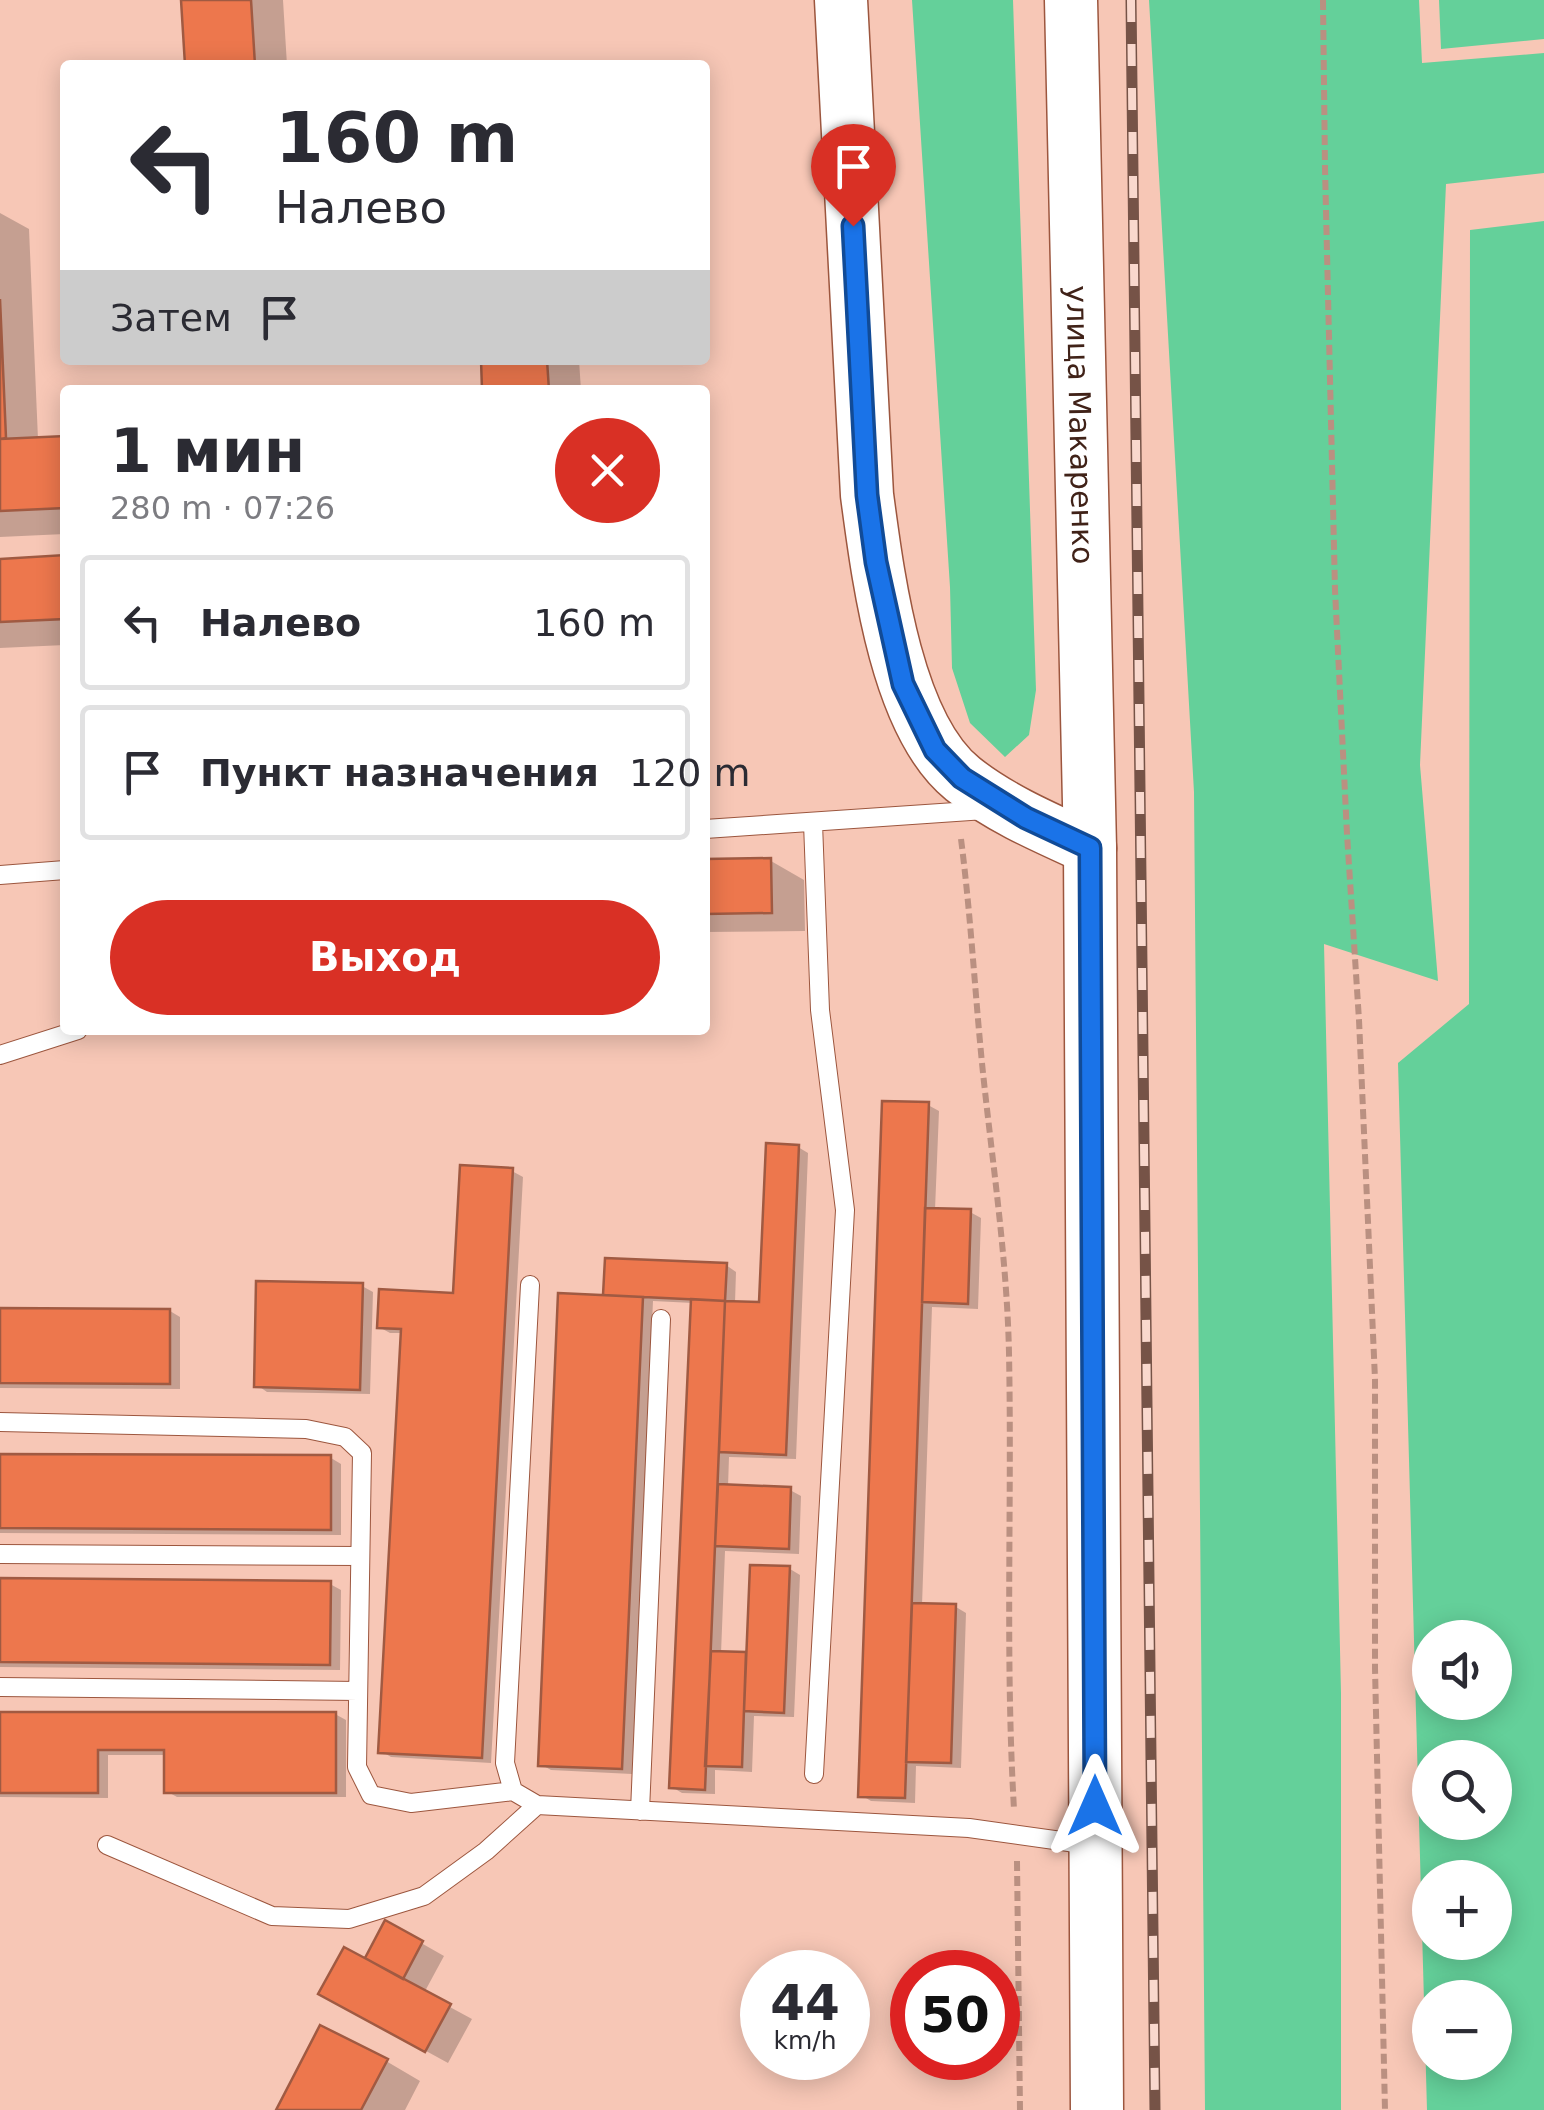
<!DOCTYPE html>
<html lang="ru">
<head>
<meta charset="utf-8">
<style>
  :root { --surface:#fff; --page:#f7f7f7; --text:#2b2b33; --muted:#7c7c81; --line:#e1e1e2; --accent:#d93025 }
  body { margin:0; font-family:"DejaVu Sans",sans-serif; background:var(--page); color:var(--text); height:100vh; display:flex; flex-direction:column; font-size:38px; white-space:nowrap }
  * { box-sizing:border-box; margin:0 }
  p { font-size:32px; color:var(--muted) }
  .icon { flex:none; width:55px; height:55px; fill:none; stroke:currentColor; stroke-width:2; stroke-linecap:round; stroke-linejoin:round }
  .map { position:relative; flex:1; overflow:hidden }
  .side { position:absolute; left:60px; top:385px; width:650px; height:650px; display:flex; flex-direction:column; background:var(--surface); border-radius:10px; box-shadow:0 5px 25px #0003 }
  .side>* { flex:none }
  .guide { position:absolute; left:60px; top:60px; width:650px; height:305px; border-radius:10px; box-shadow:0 5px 25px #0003; background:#fff; color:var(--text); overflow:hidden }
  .fabs { position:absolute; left:1412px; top:1620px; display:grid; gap:20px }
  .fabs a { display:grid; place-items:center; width:100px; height:100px; border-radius:50%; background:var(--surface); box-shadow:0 5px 25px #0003; font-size:50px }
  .speed { position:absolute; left:740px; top:1950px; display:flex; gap:20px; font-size:50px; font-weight:700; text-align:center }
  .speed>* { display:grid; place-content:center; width:130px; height:130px; border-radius:50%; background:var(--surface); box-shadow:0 5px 25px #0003; line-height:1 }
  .speed small { font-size:25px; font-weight:400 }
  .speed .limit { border:15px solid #d22; background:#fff; color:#111 }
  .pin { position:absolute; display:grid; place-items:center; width:85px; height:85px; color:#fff; margin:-102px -42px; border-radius:50% 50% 50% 0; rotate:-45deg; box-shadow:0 0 10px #0007 }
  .pin .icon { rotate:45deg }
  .me { position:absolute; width:110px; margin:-55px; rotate:0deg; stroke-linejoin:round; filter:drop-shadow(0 0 8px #0008) }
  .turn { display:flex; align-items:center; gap:35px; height:210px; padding:0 50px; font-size:45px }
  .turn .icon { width:130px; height:130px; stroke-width:2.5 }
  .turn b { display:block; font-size:70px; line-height:85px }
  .then { display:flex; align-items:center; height:95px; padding:0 50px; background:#0003; gap:20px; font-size:38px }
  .round { display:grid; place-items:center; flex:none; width:105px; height:105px; border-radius:52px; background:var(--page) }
  .head { display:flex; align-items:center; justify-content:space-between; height:170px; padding:0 50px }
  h1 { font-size:60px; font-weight:600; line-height:75px }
  .cta { display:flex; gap:20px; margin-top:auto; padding:20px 50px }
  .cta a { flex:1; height:115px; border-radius:60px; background:var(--accent); color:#fff; font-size:40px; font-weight:600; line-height:115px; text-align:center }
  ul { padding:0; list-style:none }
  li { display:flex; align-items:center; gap:30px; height:135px; margin:0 20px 15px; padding:0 30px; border:5px solid var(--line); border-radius:10px }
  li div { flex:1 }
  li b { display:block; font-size:38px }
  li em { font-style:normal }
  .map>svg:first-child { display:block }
  .green { fill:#64d09a; fill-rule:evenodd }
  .shadow { fill:#0003 }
  .building { fill:#ed774d; stroke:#a05a42; stroke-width:2.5 }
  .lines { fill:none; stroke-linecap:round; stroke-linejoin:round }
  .lane-casing { stroke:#9c563e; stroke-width:20 }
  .secondary-casing { stroke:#9c563e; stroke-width:55 }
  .path { stroke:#ba9081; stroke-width:6; stroke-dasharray:10 5; stroke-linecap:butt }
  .lane { stroke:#fff; stroke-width:18 }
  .secondary { stroke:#fff; stroke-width:52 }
  .rail-casing { stroke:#765347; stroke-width:11 }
  .rail { stroke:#f9d8cd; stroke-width:8; stroke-dasharray:22; stroke-linecap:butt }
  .route-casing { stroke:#114b97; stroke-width:25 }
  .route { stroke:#1a73e8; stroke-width:18 }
  .labels { text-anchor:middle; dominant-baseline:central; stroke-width:10; stroke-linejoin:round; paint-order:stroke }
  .street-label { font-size:30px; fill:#402218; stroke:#f9d8cd }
</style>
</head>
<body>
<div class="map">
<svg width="1544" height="2110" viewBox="0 0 1544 2110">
  <rect width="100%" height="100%" fill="#f7c7b6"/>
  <path class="green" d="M912,0H1013L1036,690L1029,735L1005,757L970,723L952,668L950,587Z
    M1149,0H1419L1422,63L1544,53V173L1446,184L1420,765L1438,981L1324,944L1341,1693V2110H1205L1194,792Z
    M1439,0H1544V39L1441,49Z
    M1544,221V2110H1427L1398,1063L1469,1004L1470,230ZM1430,1638H1495V1702H1430ZM1430,1758H1495V1822H1430ZM1430,1878H1495V1942H1430ZM1430,1998H1495V2062H1430Z"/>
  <path class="shadow" d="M183,0H283L287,65H188Z
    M0,213L29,229L38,439L65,438V534L0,537Z
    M483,360H579L581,390H485Z
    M65,558V645L0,648V561Z
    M771,861L804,880L805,931L705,932V862Z
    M928,1105L939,1111L935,1210L970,1212L981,1218L978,1309L932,1307L922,1606L956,1607L966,1613L961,1768L916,1766L915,1803L871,1801L861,1795Z
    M798,1147L808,1153L796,1459L729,1457L728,1487L790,1490L801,1496L799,1554L725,1551L721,1654L749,1655L790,1569L800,1575L794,1717L754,1716L752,1772L715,1770V1794L682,1793L672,1787L693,1303L653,1301L632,1774L551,1770L540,1764L605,1298L607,1260L726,1265L736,1272L735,1303L762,1304Z
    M512,1171L523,1177L491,1763L391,1757L381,1751L403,1333H390L379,1327L455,1296Z
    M362,1286L373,1292L370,1394L267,1392L257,1385Z
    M0,1310L170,1311L180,1317V1389L0,1388Z
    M0,1456L331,1458L341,1464V1535L0,1533Z
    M0,1581L330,1584L341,1590L340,1670L0,1667Z
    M335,1714L346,1720V1797H177L166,1791L167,1755H108V1798L0,1797V1715Z
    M386,1923L444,1956L424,1993L472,2019L448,2063L344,2006Z
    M386,2061L420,2081L405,2110H279Z"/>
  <path class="building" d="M181,0H251L255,65H185Z
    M0,299L6,438L0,439Z
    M481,360H547L549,390H482Z
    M65,436V508L0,511V439Z
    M65,555V619L0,622V559Z
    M771,858L772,913L705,914V859Z
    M882,1101L929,1102L905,1798L858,1797Z
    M766,1143L799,1145L786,1455L719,1452L725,1301L759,1302Z
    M460,1165L513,1168L482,1758L378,1753L401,1329L377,1328L379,1289L453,1293Z
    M925,1208L971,1209L968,1304L922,1302Z
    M605,1258L727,1263L725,1301L603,1295Z
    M256,1281L363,1283L360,1390L254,1387Z
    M558,1293L643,1297L622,1769L538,1766Z
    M691,1299L725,1301L705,1790L669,1788Z
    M0,1308L170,1309V1384L0,1383Z
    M0,1454L331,1455V1530L0,1528Z
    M718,1484L791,1487L789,1549L715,1546Z
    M750,1565L790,1566L784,1713L744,1711Z
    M0,1578L331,1581L330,1665L0,1662Z
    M912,1603L956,1604L951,1763L906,1762Z
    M711,1651L746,1652L742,1767L705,1766Z
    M0,1712H336V1793H164V1750H98V1793H0Z
    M385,1920L423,1941L403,1979L365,1958Z
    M344,1947L451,2004L425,2052L318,1994Z
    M320,2025L388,2059L361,2110H276Z"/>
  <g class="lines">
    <defs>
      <path id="lane" d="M813,823L820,1010L845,1210L814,1774
        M705,829L985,810
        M0,875L65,870
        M0,1055L78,1030
        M530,1285L505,1763L513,1791L537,1805L969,1828L1090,1845
        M0,1422L306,1429L345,1437L362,1453L357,1767L371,1795L411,1803L513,1791
        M0,1554L360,1556
        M0,1687L358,1691
        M640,1811L661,1319
        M107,1845L272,1916L349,1919L424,1896L486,1851L537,1805"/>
      <g id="secondary">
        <path d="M841,0L867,495C878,577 896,725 963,779C1001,809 1046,828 1090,848"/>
        <path id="s1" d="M1071,0L1090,848L1097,2110"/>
      </g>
    </defs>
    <use href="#lane" class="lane-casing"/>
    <use href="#secondary" class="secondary-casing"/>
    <path class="path" d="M1323,0L1325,168L1335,590L1347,834L1359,1020L1375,1379V1668L1385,2110
      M961,839C971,917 975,995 983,1073C993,1167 1007,1260 1009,1353C1012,1505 1005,1657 1014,1809
      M1017,1861L1020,2110"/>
    <use href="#lane" class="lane"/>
    <use href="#secondary" class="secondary"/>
    <defs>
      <path id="rail" d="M1131,0L1155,2110"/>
    </defs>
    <use href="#rail" class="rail-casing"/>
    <use href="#rail" class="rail"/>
  </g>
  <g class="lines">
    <defs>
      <path id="route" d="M853,226L867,495L876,562L903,684L935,750L962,778L1026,818L1090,848L1095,1806"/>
    </defs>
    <use href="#route" class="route-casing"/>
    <use href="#route" class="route"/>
  </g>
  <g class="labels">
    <g class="street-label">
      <text stroke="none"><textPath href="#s1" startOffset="425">улица Макаренко</textPath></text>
    </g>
  </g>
</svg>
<div class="fabs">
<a><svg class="icon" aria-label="sound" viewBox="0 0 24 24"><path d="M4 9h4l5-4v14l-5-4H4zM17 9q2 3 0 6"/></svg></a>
<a><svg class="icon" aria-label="search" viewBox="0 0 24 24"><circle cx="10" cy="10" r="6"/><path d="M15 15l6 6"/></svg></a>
<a>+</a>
<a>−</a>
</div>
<div class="speed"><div>44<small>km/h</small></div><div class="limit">50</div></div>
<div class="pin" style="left:853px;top:226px;background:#d93025"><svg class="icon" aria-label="arrive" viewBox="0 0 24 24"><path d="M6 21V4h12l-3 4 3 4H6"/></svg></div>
<svg class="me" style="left:1095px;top:1806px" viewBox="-20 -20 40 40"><path d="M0-17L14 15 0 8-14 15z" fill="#1a73e8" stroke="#fff" stroke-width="4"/></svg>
<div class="guide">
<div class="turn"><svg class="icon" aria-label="left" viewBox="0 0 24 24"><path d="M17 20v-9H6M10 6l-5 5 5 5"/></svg><div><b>160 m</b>Налево</div></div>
<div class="then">Затем<svg class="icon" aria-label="arrive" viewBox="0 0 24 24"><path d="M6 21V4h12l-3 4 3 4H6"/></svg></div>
</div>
<section class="side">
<div class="head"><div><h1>1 мин</h1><p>280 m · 07:26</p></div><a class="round" style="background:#d93025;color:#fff"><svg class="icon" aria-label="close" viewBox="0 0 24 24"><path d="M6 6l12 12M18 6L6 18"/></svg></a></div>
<ul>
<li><svg class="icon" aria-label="left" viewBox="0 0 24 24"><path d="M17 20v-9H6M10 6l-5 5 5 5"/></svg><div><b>Налево</b></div><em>160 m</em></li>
<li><svg class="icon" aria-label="arrive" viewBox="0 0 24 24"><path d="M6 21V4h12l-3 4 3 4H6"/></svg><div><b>Пункт назначения</b></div><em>120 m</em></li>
</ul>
<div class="cta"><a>Выход</a></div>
</section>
</div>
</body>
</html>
